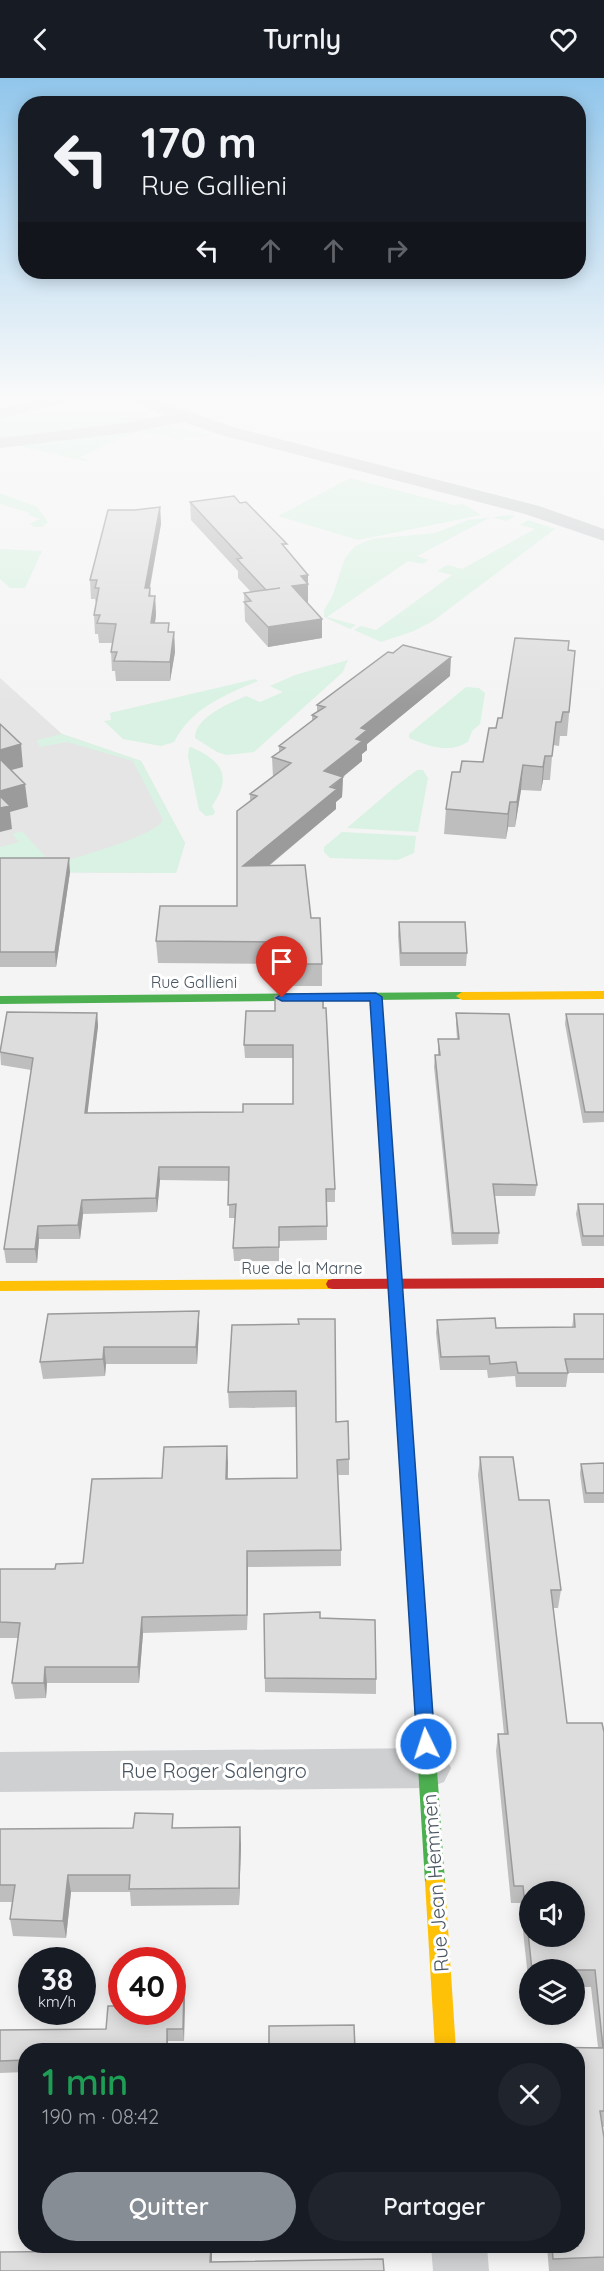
<!DOCTYPE html>
<html lang="fr">
<head>
<meta charset="utf-8">
<style>
  :root { --surface:#171b24; --page:#20242c; --text:#f1f3f6; --muted:#9ea1a6; --accent:#868d94 }
  body { margin:0; font-family:Quicksand,sans-serif; background:var(--page); color:var(--text); height:100vh; display:flex; flex-direction:column; font-size:22px; white-space:nowrap }
  * { box-sizing:border-box; margin:0 }
  p { font-size:20px; color:var(--muted) }
  .icon { flex:none; width:33px; height:33px; fill:none; stroke:currentColor; stroke-width:2; stroke-linecap:round; stroke-linejoin:round }
  .map { position:relative; flex:1; overflow:hidden }
  .panel { position:absolute; left:18px; top:1965px; width:567px; height:210px; display:flex; flex-direction:column; background:var(--surface); border-radius:24px; box-shadow:0 3px 15px #0003 }
  .panel>* { flex:none }
  .hud { position:absolute; left:18px; top:18px; width:568px; height:183px; border-radius:24px; box-shadow:0 3px 15px #0003; background:#171b24; color:var(--text); overflow:hidden }
  .tools { position:absolute; left:519px; top:1803px; display:grid; gap:12px }
  .tools a { display:grid; place-items:center; width:66px; height:66px; border-radius:50%; background:var(--surface); box-shadow:0 3px 15px #0003; font-size:30px }
  .speed { position:absolute; left:18px; top:1869px; display:flex; gap:12px; font-size:30px; font-weight:700; text-align:center }
  .speed>* { display:grid; place-content:center; width:78px; height:78px; border-radius:50%; background:var(--surface); box-shadow:0 3px 15px #0003; line-height:1 }
  .speed small { font-size:15px; font-weight:400 }
  .speed .limit { border:9px solid #d22; background:#fff; color:#111 }
  .pin { position:absolute; display:grid; place-items:center; width:51px; height:51px; color:#fff; margin:-62px -26px; border-radius:50% 50% 50% 0; rotate:-45deg; box-shadow:0 0 6px #0007 }
  .pin .icon { rotate:45deg }
  .me { position:absolute; width:66px; margin:-33px; rotate:356deg; stroke-linejoin:round; filter:drop-shadow(0 0 4px #0008) }
  .turn { display:flex; align-items:center; gap:21px; height:126px; padding:0 24px; font-size:27px }
  .turn .icon { width:78px; height:78px; stroke-width:2.5 }
  .turn b { display:block; font-size:42px; line-height:51px }
  .lanes { display:flex; align-items:center; height:57px; padding:0 24px; background:#0003; justify-content:center; gap:30px; direction:ltr }
  .lanes .off { opacity:.35 }
  .round { display:grid; place-items:center; flex:none; width:63px; height:63px; border-radius:32px; background:var(--page) }
  .overview { display:flex; align-items:center; justify-content:space-between; height:102px; padding:0 24px }
  h1 { font-size:36px; font-weight:600; line-height:45px; color:#1e9e55 }
  .primary-button { display:flex; gap:12px; margin-top:auto; padding:12px 24px }
  .primary-button a { flex:1; height:69px; border-radius:36px; background:var(--accent); color:#fff; font-size:24px; font-weight:600; line-height:69px; text-align:center }
  .primary-button a+a { background:var(--page); color:var(--text) }
  header { display:flex; justify-content:space-between; align-items:center; height:78px; padding:0 24px; background:var(--surface); font-size:27px; font-weight:600 }
  .map>svg:first-child { display:block }
  .education { fill:#e6e5e6 }
  .green { fill:#d9f2e3 }
  .lines { fill:none; stroke-linecap:round; stroke-linejoin:round }
  .street { fill:#ced0d2; fill-rule:evenodd }
  .fast { fill:#4caf50; fill-rule:evenodd }
  .slow { fill:#ffc107; fill-rule:evenodd }
  .jam { fill:#c62828; fill-rule:evenodd }
  .wall { fill:#bebebf }
  .shaded-wall { fill:#9b9b9b }
  .building { fill:#ddddde; stroke:#9b9b9b; stroke-width:1.5; fill-rule:evenodd }
  .route { fill:#1a73e8; stroke:#114b97; stroke-width:1.5 }
  .labels { text-anchor:middle; dominant-baseline:central; stroke-width:6; stroke-linejoin:round; paint-order:stroke }
  .street-label { font-size:16px; fill:#4a5661; stroke:#fff }
  .near-street-label { font-size:20px; fill:#4a5661; stroke:#fff }
</style>
</head>
<body>
<header><svg class="icon" aria-label="back" viewBox="0 0 24 24"><path d="M15 5l-7 7 7 7"/></svg>Turnly<svg class="icon" aria-label="heart" viewBox="0 0 24 24"><path d="M12 20l-8-8c-3-5 5-10 8-4 3-6 11-1 8 4z"/></svg></header>
<div class="map">
<svg width="604" height="2193" viewBox="0 0 604 2193">
  <rect width="100%" height="100%" fill="#f4f4f4"/>
  <path class="education" d="M0,600L62,656L141,683L185,765L176,795L0,794Z"/>
  <path class="green" d="M75,320H128L151,337L141,344L0,363V337Z
    M171,348L209,357C198,361 190,357 179,362L151,355L147,356L137,354L80,379L90,382L85,383L14,367Z
    M350,400L454,427L463,426L481,437L358,462L278,438Z
    M0,415L37,429L48,444L42,449H32L34,448L29,446L40,441L28,437L30,435L0,426Z
    M511,437L515,438L506,443L491,439L417,478L429,482L422,486L408,483L327,539L356,547L350,551L324,539V532L332,519L345,480L355,468L372,461L435,455L468,442Z
    M528,442L555,451L433,543L414,553L381,564L354,552L361,548L376,552L452,497L437,493L447,487L462,491L535,451L520,447Z
    M0,471L42,473L25,510H10L0,501Z
    M348,582L343,594L254,674L226,677L217,674L195,660C195,639 230,625 246,618L260,624L283,614L270,608L295,597Z
    M255,601L258,603C223,618 193,629 174,664L161,668L123,661L104,643L111,642L110,635Z
    M466,609L479,610L485,615L480,646L472,653L468,664C448,676 429,668 409,660V656Z
    M62,656L141,683L185,765L176,795L0,794V769L19,764L12,756L22,753L53,787C73,780 156,758 163,742L133,683L67,664L40,669L37,662Z
    M191,669C222,683 233,698 212,728L215,734L213,737L206,738L199,732L188,678L189,670Z
    M417,692H423L428,700L418,754L347,750L396,708Z
    M342,754L416,758L414,775L398,782L330,780L324,774V769Z"/>
  <g class="lines">
    <path class="street" d="M43,320H74L72,323L0,340V330Z
      M130,320H152L233,349L539,428L604,451V463L525,436L221,357L184,344L126,355L0,370V360L126,345L165,337L132,323Z
      M428,1670L444,1676L451,1690L444,1704L428,1710L0,1714V1674Z
      M431,2168H487L489,2193H433Z"/>
    <path class="fast" d="M462,914L468,918L466,921L0,926V918Z
      M398,1238L403,1239L405,1243L445,1804L442,1811L435,1813L428,1811L425,1804L391,1243L393,1239Z"/>
    <path class="slow" d="M604,913V921L462,922L456,918L462,914Z
      M376,915L382,919L405,1243L403,1247H393L391,1243L370,919Z
      M333,1201L338,1202L340,1206L338,1210L333,1211L0,1213V1203Z
      M435,1795L442,1797L445,1804L456,1972H435L425,1804L428,1797Z"/>
    <path class="jam" d="M604,1200V1210L333,1211L328,1210L326,1206L328,1202L333,1201Z"/>
  </g>
  <path class="wall" d="M190,424L287,472L307,505L308,525H307L322,541V560L268,569L245,543L244,515L251,514L238,500V493L191,442Z
    M160,429L161,446L150,510L151,518H155L156,537L155,545L170,554H174L175,574L170,603H116L115,593H112L111,574L112,565H99L98,556H95L94,537L96,526L95,521H91L90,502L135,432Z
    M568,572L575,573L567,658H560L559,668L553,667L550,702H543L541,713L521,712L515,749H508L506,761L444,756L446,731L460,694L483,684L496,650L502,640Z
    M450,598L367,666V672L362,676V683L343,699L342,719L336,724V731L269,788L311,840L322,886V908H274V886L158,885L156,863L237,828L250,723V716L273,699L272,679L279,674V668L312,643V637L317,634V627Z
    M0,780L70,794L56,889H0Z
    M399,844L467,875L466,888H400L398,857Z
    M323,918L335,1111V1124H327V1162L279,1163V1183H234L233,1170L235,1140H229V1103L160,1102L157,1134L83,1136L80,1161H39L37,1185H6L4,1171L31,992L1,987L0,971L97,935L98,948L87,1035L243,1034L293,1026V980H245L244,967L275,933Z
    M456,935L537,1107L535,1118H495L499,1155L498,1166L452,1167L434,989L435,977H438V961H457L456,946Z
    M566,936H604V1044L583,1045L565,946Z
    M578,1126H604V1168H582L576,1136Z
    M199,1233V1250L197,1286H106L105,1298L43,1301L40,1284Z
    M574,1236H604V1295H568L566,1309H516L515,1298L488,1300L487,1292H440L436,1255L437,1242L496,1250L572,1249Z
    M232,1247L336,1344L349,1381V1397H338L341,1472V1488L248,1489L247,1552L143,1555L139,1605H47L46,1620L15,1621L12,1605L18,1560H0V1491H55L83,1485L162,1400L228,1384V1401L297,1400L296,1329L229,1330L228,1314Z
    M480,1379L519,1422L561,1512L558,1530H553L567,1645L604,1654V2049H603L604,2060V2193H549L547,2168H578V1972H534L535,1969H598L591,1909H574V1892H530L529,1909L520,1825H511L496,1673L498,1656H504L478,1397Z
    M604,1385V1425H584L580,1396L581,1386Z
    M264,1536L320,1540L376,1601V1616L265,1614Z
    M174,1750L241,1767L239,1827L131,1828L130,1814H71L66,1860L13,1858L10,1841L12,1824H0V1751Z
    M184,1906L185,1918L184,1963H168L26,1972V1994L0,1995V1952L106,1951L122,1934Z"/>
  <path class="shaded-wall" d="M160,429L161,446L146,529L145,510Z
    M308,497V525L292,527V508L301,498Z
    M155,518L156,537L152,564L151,545Z
    M322,541V560L268,569V549Z
    M174,554L175,574L170,603V584Z
    M451,579L450,598L367,666V672L362,676V683L324,714V693L356,661L361,650Z
    M21,666L23,689L0,695V672Z
    M545,678L543,702L541,713L543,689Z
    M523,687L521,712L515,749L517,724Z
    M343,699L342,719L336,724V731L243,809V788Z
    M25,706L28,729L10,734L12,751L0,754V713Z
    M510,724L508,749L506,761L508,736Z
    M69,780L70,794L56,889L55,874Z
    M97,935L98,948L86,1048L85,1035Z
    M159,1089L160,1102L157,1134L156,1120Z
    M82,1122L83,1136L80,1161L78,1147Z
    M38,1148L39,1161L37,1185L35,1171Z
    M199,1233V1250L197,1286L196,1269Z
    M104,1269L106,1286L105,1298L103,1281Z
    M227,1368L228,1384L227,1417L226,1401Z
    M247,1473L248,1489L247,1552Z
    M142,1539L143,1555L139,1605L138,1589Z
    M45,1589L47,1605L46,1620L44,1605Z
    M240,1749L241,1767L239,1827V1810Z
    M68,1797L71,1814L66,1860L63,1843Z
    M184,1906L185,1918L184,1963L183,1951Z
    M167,1951L168,1963V1972H167Z
    M211,2168H212V2193L210,2184Z"/>
  <path class="building" d="M234,418L240,425L246,424L287,466H282L308,497L301,498L308,506L292,508L322,541L268,549L244,524L251,523L244,515L280,510L266,512L237,481L242,480L190,424Z
    M160,429L145,510H150L149,518H155L151,545H169L168,554H174L170,584L114,583L117,574H111L116,546L97,545L100,537H94L99,510H95L97,502H90L108,432H135Z
    M515,560L569,563L568,572L575,573L569,634H563L561,644H556L552,678H545L543,689L523,687L517,724H510L508,736L446,731L452,694H460L462,683L483,684L489,650H496L498,640H502Z
    M403,567L451,579L361,650L367,652L356,661L362,663L324,693L343,699L330,709L337,711L243,788L305,787L311,840H320L322,886H274V864L156,863L160,828H237V733L257,718L250,716L291,685L272,679L285,670L279,668L317,639L312,637L325,629L317,627L388,574L393,575Z
    M0,646L21,666L0,672Z
    M0,681L25,706L0,713Z
    M0,718L10,728L0,730Z
    M0,780H69L55,874H0Z
    M399,844H465L467,875H401Z
    M275,918H323V930H326L335,1111H326L327,1148L279,1149V1169L233,1170L236,1126L228,1127L229,1089H159L156,1120L82,1122L78,1147L38,1148L35,1171H4L33,980L0,974L7,934L97,935L85,1035L243,1034V1026H293V967H244L246,933H275Z
    M456,935L509,936L537,1107L493,1106L499,1155H453L435,977H440L438,961H459Z
    M566,936H604V1034H585Z
    M578,1126H604V1158H583Z
    M199,1233L196,1269H104L103,1281L40,1284L48,1236Z
    M574,1236H604V1281H565L568,1295H518L516,1284L490,1286L489,1278L441,1279L437,1242L495,1240L496,1250L575,1249Z
    M298,1241H335L336,1344L348,1343L349,1381L337,1382L341,1472L247,1473V1537L142,1539L138,1589H45L44,1605H12L20,1545L0,1544V1491H55L56,1486L83,1485L92,1401L162,1400L164,1369L227,1368L226,1401L297,1400L296,1313L228,1314L232,1247L299,1246Z
    M480,1379H513L519,1422H549L561,1512H551L567,1645H602L604,1654V2033H600L604,2060V2179L553,2181L552,2168H578V1972H535V1969L603,1970L595,1892H532L523,1808H514L498,1656H508ZM530,1814H574V1858H530Z
    M604,1385V1415H586L581,1386Z
    M320,1534V1540L375,1542L376,1601L265,1600L264,1536Z
    M135,1735L173,1736L172,1750L240,1749L239,1810L129,1811L130,1797H68L63,1843L10,1841L15,1807H0V1751L133,1750Z
    M172,1906H184L183,1951H167V1972H26V1982L0,1983V1952L106,1951L108,1928H122V1934H172Z
    M354,1947L355,1972H269V1948Z
    M117,2168H211L210,2184L383,2181L384,2193H0V2174L117,2173Z"/>
  <linearGradient id="sky" x2="0" y2="1"><stop stop-color="#91c6eb"/><stop offset="0.51" stop-color="#fafafa"/><stop offset="1" stop-color="#fafafa" stop-opacity="0"/></linearGradient>
  <rect width="604" height="627" fill="url(#sky)"/>
  <path class="route" d="M376,915L382,919L435,1666L433,1672L426,1674L420,1672L417,1666L370,923H282L276,920L282,916Z"/>
  <g class="labels">
    <g class="street-label">
      <text x="194" y="904">Rue Gallieni</text>
      <text x="302" y="1190">Rue de la Marne</text>
    </g>
    <g class="near-street-label">
      <text x="214" y="1692">Rue Roger Salengro</text>
      <text transform="translate(435 1805) rotate(-94)">Rue Jean Hemmen</text>
    </g>
  </g>
</svg>
<div class="tools">
<a><svg class="icon" aria-label="sound" viewBox="0 0 24 24"><path d="M4 9h4l5-4v14l-5-4H4zM17 9q2 3 0 6"/></svg></a>
<a><svg class="icon" aria-label="layers" viewBox="0 0 24 24"><path d="M12 4l9 5-9 5-9-5zM3 14l9 5 9-5"/></svg></a>
</div>
<div class="speed"><div>38<small>km/h</small></div><div class="limit">40</div></div>
<div class="pin" style="left:282px;top:920px;background:#d93025"><svg class="icon" aria-label="arrive" viewBox="0 0 24 24"><path d="M6 21V4h12l-3 4 3 4H6"/></svg></div>
<svg class="me" style="left:426px;top:1666px" viewBox="-20 -20 40 40"><circle r="17" fill="#1a73e8" stroke="#fff" stroke-width="3"/><path d="M0-11L8 9 0 5-8 9z" fill="#fff"/></svg>
<div class="hud">
<div class="turn"><svg class="icon" aria-label="left" viewBox="0 0 24 24"><path d="M17 20v-9H6M10 6l-5 5 5 5"/></svg><div><b>170 m</b>Rue Gallieni</div></div>
<div class="lanes"><svg class="icon" aria-label="left" viewBox="0 0 24 24"><path d="M17 20v-9H6M10 6l-5 5 5 5"/></svg><svg class="icon off" aria-label="ahead" viewBox="0 0 24 24"><path d="M12 20V5M6 11l6-6 6 6"/></svg><svg class="icon off" aria-label="ahead" viewBox="0 0 24 24"><path d="M12 20V5M6 11l6-6 6 6"/></svg><svg class="icon off" aria-label="right" viewBox="0 0 24 24"><path d="M7 20v-9h11M14 6l5 5-5 5"/></svg></div>
</div>
<section class="panel">
<div class="overview"><div><h1>1 min</h1><p>190 m · 08:42</p></div><a class="round"><svg class="icon" aria-label="close" viewBox="0 0 24 24"><path d="M6 6l12 12M18 6L6 18"/></svg></a></div>
<div class="primary-button"><a>Quitter</a><a>Partager</a></div>
</section>
</div>
</body>
</html>
